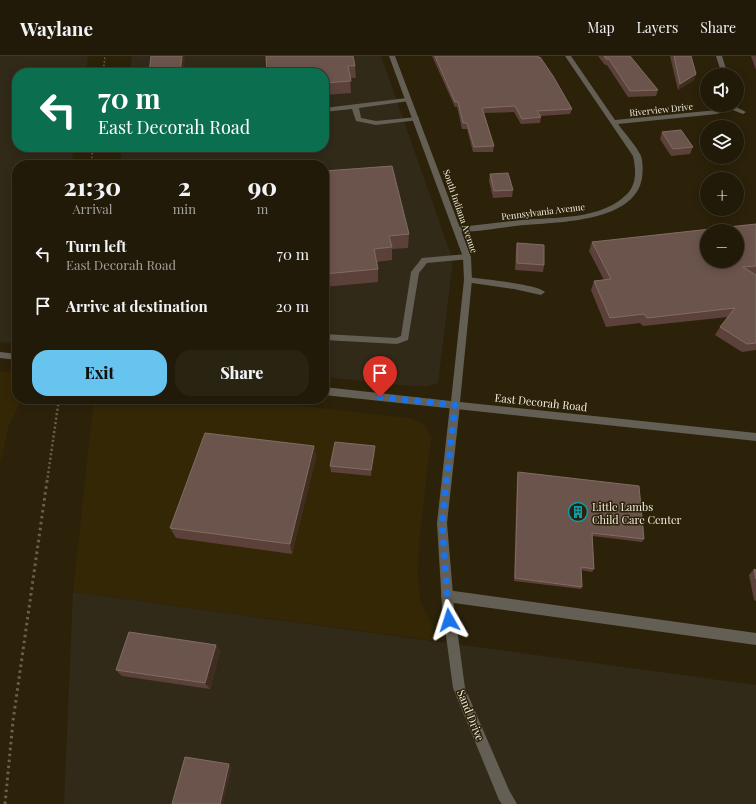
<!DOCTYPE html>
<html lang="en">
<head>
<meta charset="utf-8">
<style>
  :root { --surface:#211a08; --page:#292312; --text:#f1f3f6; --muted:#a2a19c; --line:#3e3829; --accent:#67c4ef }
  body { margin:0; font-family:"Playfair Display",serif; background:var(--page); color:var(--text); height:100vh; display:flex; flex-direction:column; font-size:15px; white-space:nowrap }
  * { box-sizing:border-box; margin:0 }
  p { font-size:13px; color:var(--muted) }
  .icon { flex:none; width:22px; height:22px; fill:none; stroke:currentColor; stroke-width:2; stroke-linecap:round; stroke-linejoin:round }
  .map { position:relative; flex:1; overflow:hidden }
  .sheet { position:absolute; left:12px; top:104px; width:317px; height:244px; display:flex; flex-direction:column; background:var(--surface); border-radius:16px; box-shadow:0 2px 10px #0003,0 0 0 1px var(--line) }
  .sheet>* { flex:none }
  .hud { position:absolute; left:12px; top:12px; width:317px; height:84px; border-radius:16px; box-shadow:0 2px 10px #0003,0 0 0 1px var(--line); background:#0b6e4f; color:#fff; overflow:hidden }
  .buttons { position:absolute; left:700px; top:12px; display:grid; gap:8px }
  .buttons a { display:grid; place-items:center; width:44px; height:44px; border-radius:50%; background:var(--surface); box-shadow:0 2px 10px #0003,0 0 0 1px var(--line); font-size:20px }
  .pin { position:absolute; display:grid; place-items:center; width:34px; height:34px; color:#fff; margin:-41px -17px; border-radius:50% 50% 50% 0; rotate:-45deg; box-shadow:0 0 4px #0007 }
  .pin .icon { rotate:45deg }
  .me { position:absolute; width:44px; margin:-22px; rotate:354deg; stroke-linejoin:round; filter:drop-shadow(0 0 3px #0008) }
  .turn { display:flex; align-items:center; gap:14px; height:84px; padding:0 20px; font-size:18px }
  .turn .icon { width:52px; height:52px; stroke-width:2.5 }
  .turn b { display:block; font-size:28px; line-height:34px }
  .eta { display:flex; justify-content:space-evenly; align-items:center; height:68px; text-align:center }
  .eta b { font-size:24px; font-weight:800; line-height:28px }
  .button { display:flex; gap:8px; margin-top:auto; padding:8px 20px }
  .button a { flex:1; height:46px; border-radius:16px; background:var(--accent); color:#111; font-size:16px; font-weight:800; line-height:46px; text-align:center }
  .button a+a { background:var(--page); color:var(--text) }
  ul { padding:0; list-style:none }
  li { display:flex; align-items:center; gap:12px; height:52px; padding:0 20px }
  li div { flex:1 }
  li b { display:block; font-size:15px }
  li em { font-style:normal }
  header { display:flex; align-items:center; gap:24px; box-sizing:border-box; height:56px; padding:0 20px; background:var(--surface); border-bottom:1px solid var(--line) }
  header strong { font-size:19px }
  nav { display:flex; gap:22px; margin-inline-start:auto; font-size:14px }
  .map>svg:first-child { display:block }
  .built { fill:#342706 }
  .industrial { fill:#312a19 }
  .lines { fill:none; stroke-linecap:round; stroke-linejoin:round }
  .path-far2 { stroke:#69614c; stroke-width:1.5; stroke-dasharray:1.5 2; stroke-linecap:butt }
  .path-far1 { stroke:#69614c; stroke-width:2.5; stroke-dasharray:2 2.5; stroke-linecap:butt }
  .path { stroke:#69614c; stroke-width:3; stroke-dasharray:2.5 3.5; stroke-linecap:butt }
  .service { fill:#635f54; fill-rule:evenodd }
  .minor { fill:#635f54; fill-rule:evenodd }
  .tertiary { fill:#635f54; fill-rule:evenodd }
  .wall { fill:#5b413a }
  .shaded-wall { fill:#412d20 }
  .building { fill:#6b544c; stroke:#806c63; fill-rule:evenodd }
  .route { stroke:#1a73e8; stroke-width:7; stroke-dasharray:0 12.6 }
  .labels { text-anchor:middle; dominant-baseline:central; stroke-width:3; stroke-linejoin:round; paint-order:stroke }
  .far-street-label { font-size:9px; fill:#f4eee0; stroke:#2c220a }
  .street-label { font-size:11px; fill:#f4eee0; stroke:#2c220a }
  .poi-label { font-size:11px; fill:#f4eee0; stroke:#2c220a; text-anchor:start }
</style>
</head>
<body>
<header>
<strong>Waylane</strong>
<nav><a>Map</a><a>Layers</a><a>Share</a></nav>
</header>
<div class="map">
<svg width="756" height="748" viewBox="0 0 756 748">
  <rect width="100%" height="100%" fill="#2c220a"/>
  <path class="built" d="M0,315L17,317V343H22L9,369L0,408Z
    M94,343H239L410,362L425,369L431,381L419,487L418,517L420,545L433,571L437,585L73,536Z"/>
  <path class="industrial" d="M0,0H88L86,17H17V91H74L71,109H17V288L0,286Z
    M132,0H381L452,202V213L438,327L428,330H412L324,321V109H120L122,91H324V17H130Z
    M73,536L756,629V748H64Z"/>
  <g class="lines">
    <path class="path-far2" d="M103,17L105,0
      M91,109L93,91"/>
    <path class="path-far1" d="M47,426L59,343"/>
    <path class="path" d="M5,748L13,665L47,425"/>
    <path class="service" d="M407,42L409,43V45L359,52L361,62L376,65L417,61L419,62V64L376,69L356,65L352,53L324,56V52Z
      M467,198L471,201L470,203L427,207L419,217L408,284L397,288L324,284V278L396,282L401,280L411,216L422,202Z
      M468,221C481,223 538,228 545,236L541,239L514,233L465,226L464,224Z
      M447,534L756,577V589L447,546L443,544L441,540L443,536Z"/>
    <path class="minor" d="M565,0H571L615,64L717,54L728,49H735L734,50L746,56L743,58L730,53L717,58L618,68C625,78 636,89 641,100C643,106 643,115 642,122C635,166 559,166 525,169C510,170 468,178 455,175V171H458C479,169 501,166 522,164C555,161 602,164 627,138C637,128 636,113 633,100Z
      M716,0H722L728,19H722Z
      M455,345L460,349L447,467L454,550L465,632L509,734L517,748H502L499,744L453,632L442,550L437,467L450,349Z"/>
    <path class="tertiary" d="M389,0H395L471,201L472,224L460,346L756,377V385L324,339V331L451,345L464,224L463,201Z
      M0,296L17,298V304L0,302Z"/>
  </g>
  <path class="wall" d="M432,0H538L572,53L570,58L540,60L541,61L540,67L521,68L514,56L484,57L494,90L493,96H473L467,73H462L457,51H455Z
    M598,0H630L658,34L656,40L628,41L607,9H605Z
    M670,0H691L696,18L694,24L678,34Z
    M751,0H756V14Z
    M355,10L356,22H350L351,37L324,39V17H267Z
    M662,76L693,91L690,98L671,100L660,83Z
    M324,115L409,178L408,192L392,193V204L377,206L378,213V226L324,231Z
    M490,118L513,134L512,141L493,142L489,125Z
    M756,168V218H755L756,219V294L742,296L715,279L720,271L728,261L643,270L640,267L606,271L591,234L594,225L604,224L589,195L592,186Z
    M517,187L544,209L543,216L515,214L516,194Z
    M314,390L316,401L292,498L176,482L170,472Z
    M375,397L371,420L331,416L330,410Z
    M518,416L644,483L642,486L592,480L594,513L592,516L581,514L582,531L581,533L514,525L517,419Z
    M754,513L756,514V545L754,544L749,519Z
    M216,589L220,595L210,633L122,620L116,614Z"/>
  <path class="shaded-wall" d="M182,0H185L184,17H180Z
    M696,18L694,24L678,34L680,28Z
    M314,390L316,401L292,498L290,488Z
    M375,390V397L371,420V414Z
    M216,589L220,595L210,633L205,627Z
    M229,708L232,711L223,748H220Z"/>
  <path class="building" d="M151,0H182L180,17H149Z
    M266,0H353L355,10H348L351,25L324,27V17H267Z
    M435,0H538V2L540,1L553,20L572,53L537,55L541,61L522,63L515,50L482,52L494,90L474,91L467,67H463L458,46H455Z
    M604,0H630L658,34L630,35L609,3H606Z
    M674,0H691L696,18L680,28Z
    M681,74L693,91L673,93L662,76Z
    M392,110L409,178L389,180L392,191L374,193L378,213L324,218V115Z
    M508,117L513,134L494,135L490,118Z
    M756,168V210L743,211L756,219V287L747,288L720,271L735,252L647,262L644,258L610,262L594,225L611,223L592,186ZM707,175H737V205H707Z
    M517,187L544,189V209L517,207Z
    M205,377L314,390L290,488L170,472Z
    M335,386L375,390L371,414L330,410Z
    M518,416L639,430L644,483L592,477L594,513L581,511L582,531L515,522Z
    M754,513L756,514V523Z
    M129,576L216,589L205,627L116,614Z
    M185,701L229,708L220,748H172Z"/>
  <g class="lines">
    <path class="route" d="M380,341L455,349L442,467L449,564"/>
  </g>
  <defs>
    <symbol id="building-ring" viewBox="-11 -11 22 22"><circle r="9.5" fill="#2c220a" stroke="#0f9aa8" stroke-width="1.5"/><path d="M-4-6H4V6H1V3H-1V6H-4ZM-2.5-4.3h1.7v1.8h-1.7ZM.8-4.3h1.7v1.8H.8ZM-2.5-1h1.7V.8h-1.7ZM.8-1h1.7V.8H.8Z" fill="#0f9aa8"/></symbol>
  </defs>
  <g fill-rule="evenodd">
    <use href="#building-ring" x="567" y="445" width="22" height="22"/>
  </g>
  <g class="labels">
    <g class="far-street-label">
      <text transform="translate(661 53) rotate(-6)">Riverview Drive</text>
      <text transform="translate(461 155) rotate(71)">South Indiana Avenue</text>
      <text transform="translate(543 155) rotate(-7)">Pennsylvania Avenue</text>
    </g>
    <g class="street-label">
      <text transform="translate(541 346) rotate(6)">East Decorah Road</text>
      <text transform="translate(471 659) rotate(68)">Sand Drive</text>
    </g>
    <g class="poi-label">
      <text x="592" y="450">Little Lambs<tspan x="592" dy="13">Child Care Center</tspan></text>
    </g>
  </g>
</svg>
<div class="buttons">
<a><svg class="icon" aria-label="sound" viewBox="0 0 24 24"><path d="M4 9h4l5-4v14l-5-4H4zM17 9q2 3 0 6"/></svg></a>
<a><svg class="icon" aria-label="layers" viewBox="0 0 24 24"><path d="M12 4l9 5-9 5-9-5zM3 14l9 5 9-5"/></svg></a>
<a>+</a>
<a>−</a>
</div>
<div class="pin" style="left:380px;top:341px;background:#d93025"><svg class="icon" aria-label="arrive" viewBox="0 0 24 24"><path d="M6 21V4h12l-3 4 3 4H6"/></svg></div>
<svg class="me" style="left:449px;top:564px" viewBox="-20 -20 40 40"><path d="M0-17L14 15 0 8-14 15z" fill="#1a73e8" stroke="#fff" stroke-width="4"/></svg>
<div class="hud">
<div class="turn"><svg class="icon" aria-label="left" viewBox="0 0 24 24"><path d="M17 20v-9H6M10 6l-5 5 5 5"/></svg><div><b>70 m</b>East Decorah Road</div></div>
</div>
<section class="sheet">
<div class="eta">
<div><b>21:30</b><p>Arrival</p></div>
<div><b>2</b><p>min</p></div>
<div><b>90</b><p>m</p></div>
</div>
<ul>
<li><svg class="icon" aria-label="left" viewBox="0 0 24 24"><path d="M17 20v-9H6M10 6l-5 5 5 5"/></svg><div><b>Turn left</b><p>East Decorah Road</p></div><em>70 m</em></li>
<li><svg class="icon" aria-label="arrive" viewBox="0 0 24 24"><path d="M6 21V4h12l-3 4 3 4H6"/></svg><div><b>Arrive at destination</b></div><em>20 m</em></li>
</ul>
<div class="button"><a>Exit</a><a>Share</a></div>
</section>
</div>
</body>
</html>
